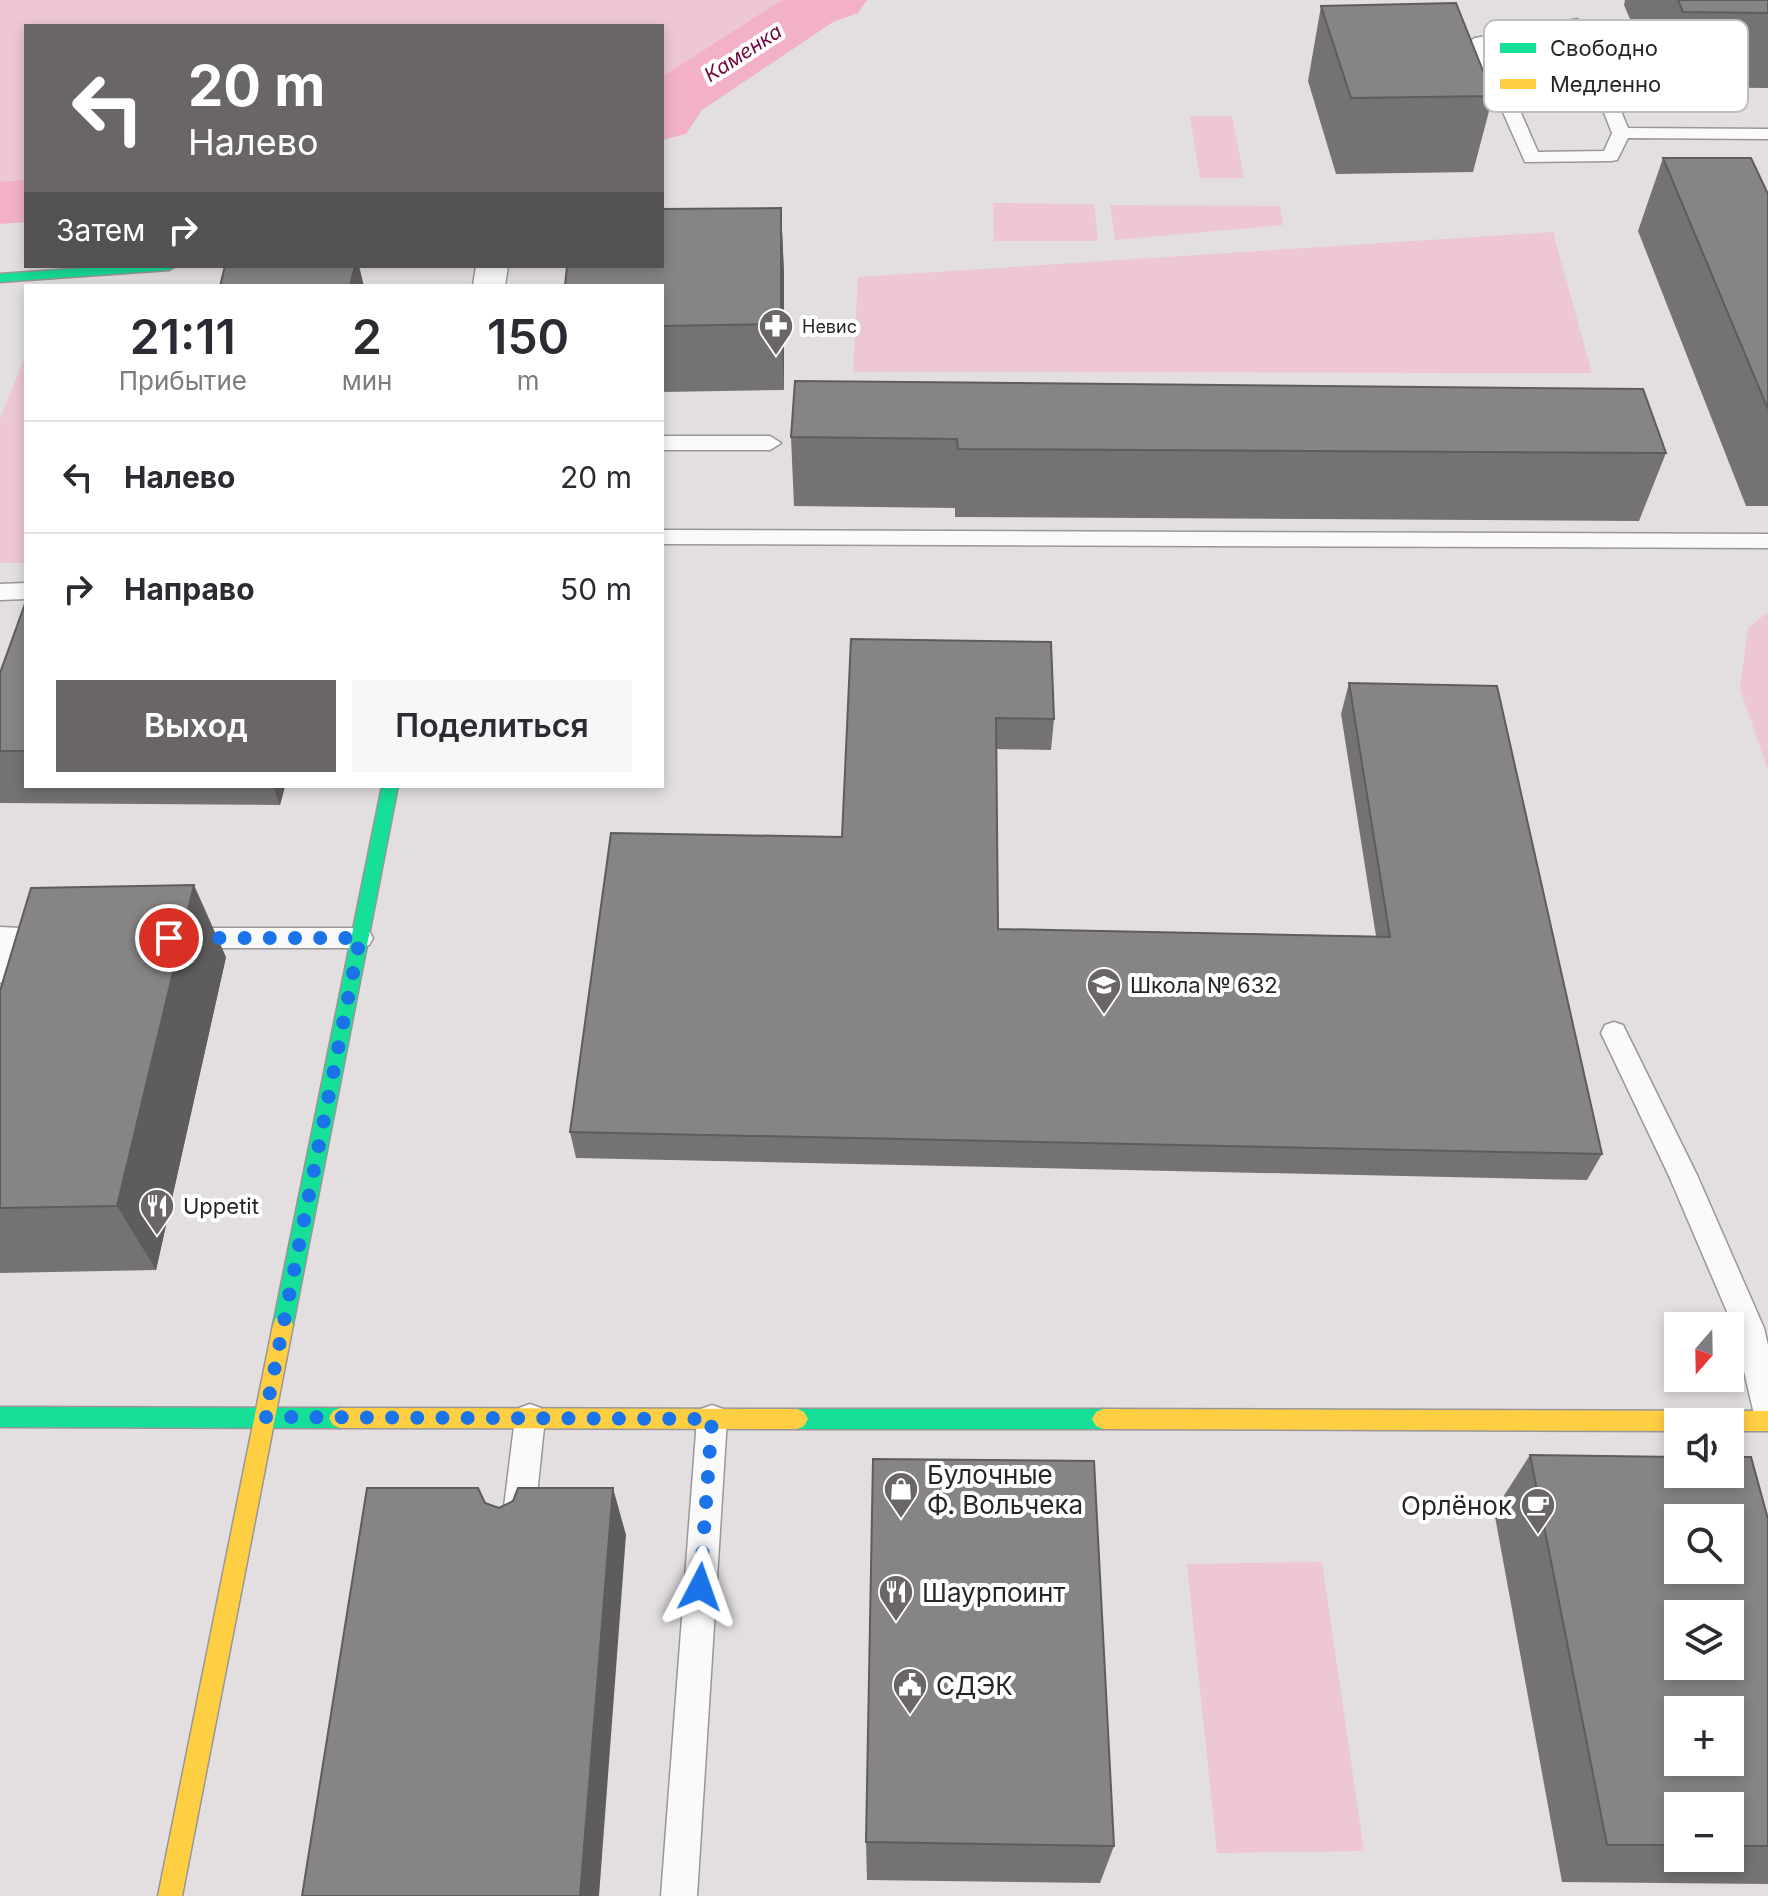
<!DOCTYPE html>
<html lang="ru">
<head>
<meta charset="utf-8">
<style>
  :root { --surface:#fff; --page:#f7f7f7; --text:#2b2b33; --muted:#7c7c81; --line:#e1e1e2; --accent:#6a6667 }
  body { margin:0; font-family:Inter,sans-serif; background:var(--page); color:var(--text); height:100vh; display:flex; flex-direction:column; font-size:30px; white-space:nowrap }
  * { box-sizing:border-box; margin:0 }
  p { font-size:26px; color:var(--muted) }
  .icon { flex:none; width:44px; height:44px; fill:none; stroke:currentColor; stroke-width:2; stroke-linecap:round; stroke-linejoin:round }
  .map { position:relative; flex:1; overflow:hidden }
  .side { position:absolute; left:24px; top:284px; width:640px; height:504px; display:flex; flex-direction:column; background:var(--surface); border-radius:0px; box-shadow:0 4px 12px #0003 }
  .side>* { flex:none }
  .guide { position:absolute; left:24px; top:24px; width:640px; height:244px; border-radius:0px; box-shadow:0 4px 12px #0003; background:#6a6667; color:#fff; overflow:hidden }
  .needle { width:52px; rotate:200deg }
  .controls { position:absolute; left:1664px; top:1312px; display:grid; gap:16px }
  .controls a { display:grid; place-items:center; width:80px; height:80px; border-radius:0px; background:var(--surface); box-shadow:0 4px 12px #0003; font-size:40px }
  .pin { position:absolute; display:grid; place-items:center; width:68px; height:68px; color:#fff; margin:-34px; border:4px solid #fff; border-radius:50%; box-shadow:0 2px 8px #0007 }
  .me { position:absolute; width:88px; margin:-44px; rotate:4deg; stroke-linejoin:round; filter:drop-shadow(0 0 6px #0008) }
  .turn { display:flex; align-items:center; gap:28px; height:168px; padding:0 32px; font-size:36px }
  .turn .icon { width:104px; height:104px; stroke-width:2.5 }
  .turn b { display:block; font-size:56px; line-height:68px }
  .then { display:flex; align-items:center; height:76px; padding:0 32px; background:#0003; gap:16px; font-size:30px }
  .eta { display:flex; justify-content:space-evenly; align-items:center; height:136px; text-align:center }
  .eta b { font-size:48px; font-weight:600; line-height:56px }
  .button { display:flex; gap:16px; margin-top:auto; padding:16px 32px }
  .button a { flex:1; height:92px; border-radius:0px; background:var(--accent); color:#fff; font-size:32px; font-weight:600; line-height:92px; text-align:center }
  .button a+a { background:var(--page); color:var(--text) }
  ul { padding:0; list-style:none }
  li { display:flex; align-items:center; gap:24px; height:112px; padding:0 32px; border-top:2px solid var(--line) }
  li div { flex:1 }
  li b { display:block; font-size:30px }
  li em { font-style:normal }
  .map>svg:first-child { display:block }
  .green { fill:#edc7d3 }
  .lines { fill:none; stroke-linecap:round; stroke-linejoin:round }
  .river { fill:#f2b1c9; fill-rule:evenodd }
  .lane-casing { stroke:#9a9698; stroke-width:3 }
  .street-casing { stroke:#9a9698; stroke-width:3 }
  .fast-casing { stroke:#9a9698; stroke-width:3 }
  .slow-casing { stroke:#9a9698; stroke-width:3 }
  .lane { fill:#fbfafa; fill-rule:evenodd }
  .street { fill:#fbfafa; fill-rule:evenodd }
  .fast { fill:#16e098; fill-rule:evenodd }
  .slow { fill:#ffcf43; fill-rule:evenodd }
  .wall { fill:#747272; fill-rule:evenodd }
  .shaded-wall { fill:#5e5c5c }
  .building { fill:#878484; stroke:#5e5c5c; stroke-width:2; fill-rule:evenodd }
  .route { stroke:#1a73e8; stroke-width:14; stroke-dasharray:0 25.2 }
  .labels { text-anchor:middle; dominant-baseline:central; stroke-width:8; stroke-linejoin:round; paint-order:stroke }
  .far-poi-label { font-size:18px; fill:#292526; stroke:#fff; text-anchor:start }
  .far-water-label { font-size:20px; font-style:italic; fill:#72053f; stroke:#fff }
  .poi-label { font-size:22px; fill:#292526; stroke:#fff; text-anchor:start }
  .near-poi-label { font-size:26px; fill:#292526; stroke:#fff; text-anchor:start }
  .key { fill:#fff; stroke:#bfbebe; stroke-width:2 }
  .key-label { font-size:22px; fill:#292526 }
</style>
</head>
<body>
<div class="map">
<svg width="1768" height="1896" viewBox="0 0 1768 1896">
  <rect width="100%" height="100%" fill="#e3dedf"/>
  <path class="green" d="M0,0H829L676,97L662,120V26H26V201L0,203Z
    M1190,116H1232L1244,178H1200Z
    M993,203L1094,204L1098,241H994Z
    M1110,205L1280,206L1283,225L1115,240Z
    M1553,232L1592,373L853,372L858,277Z
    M26,354V563H0V419Z
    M1768,612V770L1740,689L1748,628Z
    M1322,1562L1364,1851L1217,1853L1187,1564Z"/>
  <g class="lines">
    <path class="river" d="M782,0H867L858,13L833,22L702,110L686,134L662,140V77Z
      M26,180V222L0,224V182Z"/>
    <defs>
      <path id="lane" d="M1577,19L1585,24L1628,128L1768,129V139L1628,138L1617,160L1611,161L1525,162L1490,83L1466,43L1475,38ZM1571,30L1612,133L1604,151L1538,152L1508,83L1485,46Z
        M662,436H770L781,443L770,450H662Z
        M662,530L1768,534V548L662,544Z
        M26,583V599L0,600V584Z
        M0,927L61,930L65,937L61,944L21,947L9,979L0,983Z
        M183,928H360L369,931L373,938L369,945L360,948H183L174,945L170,938L174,931Z
        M1614,1022L1623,1025L1697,1175L1764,1328L1768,1345V1424L1757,1420L1753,1410L1734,1328L1669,1176L1601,1033L1605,1025Z
        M530,1404L541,1408L545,1418L534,1523L529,1534L518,1538L507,1534L502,1523L515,1418L519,1408Z
        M712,1405L723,1409L727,1419L697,1896H661L697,1419L701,1409Z"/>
      <path id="street" d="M476,266H508L505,286H473Z"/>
      <path id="fast" d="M112,266H176L169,270L0,282V274Z
        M382,786H398L293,1325L290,1332L283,1334L276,1332L273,1325Z
        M0,1407L340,1408L347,1411L351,1418L347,1425L340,1428L0,1427Z
        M797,1409H1103L1110,1412L1114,1419L1110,1426L1103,1429H797L790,1426L786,1419L790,1412Z"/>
      <path id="slow" d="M283,1316L290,1318L293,1325L182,1896H158L273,1325L276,1318Z
        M340,1408L797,1409L804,1412L808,1419L804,1426L797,1429L340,1428L333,1425L329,1418L333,1411Z
        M1103,1409L1768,1411V1431H1730V1422H1678V1431L1103,1429L1096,1426L1092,1419L1096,1412Z"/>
    </defs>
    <use href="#lane" class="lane-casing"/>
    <use href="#street" class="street-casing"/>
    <use href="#fast" class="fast-casing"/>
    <use href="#slow" class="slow-casing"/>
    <use href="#lane" class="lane"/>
    <use href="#street" class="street"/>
    <use href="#fast" class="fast"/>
    <use href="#slow" class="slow"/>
  </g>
  <path class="wall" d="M1625,0H1768V88L1659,87L1624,5Z
    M1321,6L1493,96L1473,172L1336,174L1308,81Z
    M1663,158L1768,194V506H1746L1638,231Z
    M781,208L784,274V390L662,392V286Z
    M795,381L1666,453L1639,521L955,517V508L794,506L791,437Z
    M26,601V786H285L280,805L0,803V673Z
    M851,639L1054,719L1051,750L996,749L998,929L1376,936L1341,714L1349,683L1602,1154L1587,1180L576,1158L570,1132L842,837Z
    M226,957L156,1270L0,1273V991Z
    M1530,1455L1768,1519V1884L1562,1882L1494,1511ZM1678,1806H1730V1858H1678Z
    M866,1842L1114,1846L1100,1883L867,1880Z"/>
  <path class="shaded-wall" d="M781,208L784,274V390L781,324Z
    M355,266H359L364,286H350Z
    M273,786H285L280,805Z
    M194,885L226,957L156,1270L117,1206Z
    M613,1488L626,1535L599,1896H580Z"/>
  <path class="building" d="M1678,0H1768V13L1683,12Z
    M1456,3L1493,96L1351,98L1321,6Z
    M1663,158H1751L1768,194V409Z
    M781,208V324L662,326V286H565L567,266H662V209Z
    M225,266H355L350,286H220Z
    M795,381L1643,389L1666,453L958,449L957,439L791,437Z
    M26,601V751H0V673Z
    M851,639L1051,642L1054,719L996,718L998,929L1390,937L1349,683L1497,686L1602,1154L570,1132L611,833L842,837Z
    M194,885L117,1206L0,1208V991L31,888Z
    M1530,1455L1678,1457V1474H1730V1457H1751L1768,1519V1846H1730V1806H1678V1845H1607ZM1678,1518H1730V1570H1678ZM1678,1614H1730V1666H1678ZM1678,1710H1730V1762H1678Z
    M873,1459L1094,1461L1114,1846L866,1842Z
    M367,1488H478L485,1503L499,1508L513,1501L518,1488H613L580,1896H302Z"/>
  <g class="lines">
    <path class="route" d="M169,938H360L265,1417L712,1419L700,1587"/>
  </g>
  <defs>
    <symbol id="pharmacy-pin" viewBox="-11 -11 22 30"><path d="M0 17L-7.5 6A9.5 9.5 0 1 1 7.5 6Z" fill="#6a6667" stroke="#fff"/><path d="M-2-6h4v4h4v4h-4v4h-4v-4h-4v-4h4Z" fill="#fff"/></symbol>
    <symbol id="school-pin" viewBox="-11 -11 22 30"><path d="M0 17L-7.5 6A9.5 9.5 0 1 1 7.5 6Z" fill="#6a6667" stroke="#fff"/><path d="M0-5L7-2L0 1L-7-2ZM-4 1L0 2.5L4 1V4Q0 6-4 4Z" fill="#fff"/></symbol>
    <symbol id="restaurant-pin" viewBox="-11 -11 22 30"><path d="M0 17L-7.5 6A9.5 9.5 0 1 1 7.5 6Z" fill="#6a6667" stroke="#fff"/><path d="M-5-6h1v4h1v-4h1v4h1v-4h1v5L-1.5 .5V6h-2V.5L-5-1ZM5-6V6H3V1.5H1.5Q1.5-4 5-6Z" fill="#fff"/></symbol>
    <symbol id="shop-pin" viewBox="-11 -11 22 30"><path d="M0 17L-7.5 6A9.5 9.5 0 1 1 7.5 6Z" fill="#6a6667" stroke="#fff"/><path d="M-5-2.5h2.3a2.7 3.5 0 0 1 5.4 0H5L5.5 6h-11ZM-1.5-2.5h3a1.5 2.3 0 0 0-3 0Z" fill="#fff"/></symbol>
    <symbol id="cafe-pin" viewBox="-11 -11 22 30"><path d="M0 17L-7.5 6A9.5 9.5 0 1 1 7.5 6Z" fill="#6a6667" stroke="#fff"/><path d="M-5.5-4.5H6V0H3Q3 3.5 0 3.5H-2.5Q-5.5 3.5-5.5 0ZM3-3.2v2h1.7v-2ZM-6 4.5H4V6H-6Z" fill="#fff"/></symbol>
    <symbol id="civic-pin" viewBox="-11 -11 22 30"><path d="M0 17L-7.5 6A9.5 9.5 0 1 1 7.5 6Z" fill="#6a6667" stroke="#fff"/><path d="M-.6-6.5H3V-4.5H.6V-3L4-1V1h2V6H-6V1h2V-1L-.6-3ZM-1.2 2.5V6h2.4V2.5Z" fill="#fff"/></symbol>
  </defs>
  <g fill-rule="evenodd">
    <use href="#pharmacy-pin" x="756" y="306" width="40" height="54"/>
    <use href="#school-pin" x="1084" y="965" width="40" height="54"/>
    <use href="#restaurant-pin" x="137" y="1186" width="40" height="54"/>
    <use href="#shop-pin" x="881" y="1469" width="40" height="54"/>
    <use href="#cafe-pin" x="1518" y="1485" width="40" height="54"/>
    <use href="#restaurant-pin" x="876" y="1572" width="40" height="54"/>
    <use href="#civic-pin" x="890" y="1665" width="40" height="54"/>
  </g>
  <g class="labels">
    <g class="far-poi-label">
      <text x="802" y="326">Невис</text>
    </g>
    <g class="far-water-label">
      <text transform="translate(743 53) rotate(-33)">Каменка</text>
    </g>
    <g class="poi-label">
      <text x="1130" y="985">Школа № 632</text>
      <text x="183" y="1206">Uppetit</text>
    </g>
    <g class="near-poi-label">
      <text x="927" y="1474">Булочные<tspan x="927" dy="30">Ф. Вольчека</tspan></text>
      <text x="1512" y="1505" text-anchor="end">Орлёнок</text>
      <text x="922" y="1592">Шаурпоинт</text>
      <text x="936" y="1685">СДЭК</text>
    </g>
  </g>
  <rect x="1484" y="20" width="264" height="92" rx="12" class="key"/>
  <rect x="1500" y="43" width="36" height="10" fill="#16e098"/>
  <rect x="1500" y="79" width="36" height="10" fill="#ffcf43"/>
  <g class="key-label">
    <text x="1550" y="56">Свободно</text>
    <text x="1550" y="92">Медленно</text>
  </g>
</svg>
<div class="controls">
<a><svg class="needle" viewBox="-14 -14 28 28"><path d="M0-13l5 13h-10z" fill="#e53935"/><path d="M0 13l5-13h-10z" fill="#7c7c81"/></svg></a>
<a><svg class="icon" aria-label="sound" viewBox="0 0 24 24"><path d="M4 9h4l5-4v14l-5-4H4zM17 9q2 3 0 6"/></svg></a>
<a><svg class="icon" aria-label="search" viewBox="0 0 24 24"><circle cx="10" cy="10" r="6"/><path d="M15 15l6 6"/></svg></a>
<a><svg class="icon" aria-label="layers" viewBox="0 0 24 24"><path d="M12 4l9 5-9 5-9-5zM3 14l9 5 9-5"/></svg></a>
<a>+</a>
<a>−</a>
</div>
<div class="pin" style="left:169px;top:938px;background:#d93025"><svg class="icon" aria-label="arrive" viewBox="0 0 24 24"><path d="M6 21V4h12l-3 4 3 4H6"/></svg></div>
<svg class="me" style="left:700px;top:1587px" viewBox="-20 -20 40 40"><path d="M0-17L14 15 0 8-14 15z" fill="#1a73e8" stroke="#fff" stroke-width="4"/></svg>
<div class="guide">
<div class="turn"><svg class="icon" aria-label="left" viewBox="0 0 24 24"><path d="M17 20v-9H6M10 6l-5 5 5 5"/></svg><div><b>20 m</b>Налево</div></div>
<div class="then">Затем<svg class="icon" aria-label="right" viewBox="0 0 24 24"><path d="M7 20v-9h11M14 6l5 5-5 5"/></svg></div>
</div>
<section class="side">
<div class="eta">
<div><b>21:11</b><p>Прибытие</p></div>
<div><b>2</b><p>мин</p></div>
<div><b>150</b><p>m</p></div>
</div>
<ul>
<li><svg class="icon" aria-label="left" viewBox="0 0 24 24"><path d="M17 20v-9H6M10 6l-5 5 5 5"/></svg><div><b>Налево</b></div><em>20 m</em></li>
<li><svg class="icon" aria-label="right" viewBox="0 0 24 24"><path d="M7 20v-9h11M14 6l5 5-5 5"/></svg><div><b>Направо</b></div><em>50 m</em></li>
</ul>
<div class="button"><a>Выход</a><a>Поделиться</a></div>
</section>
</div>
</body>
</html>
